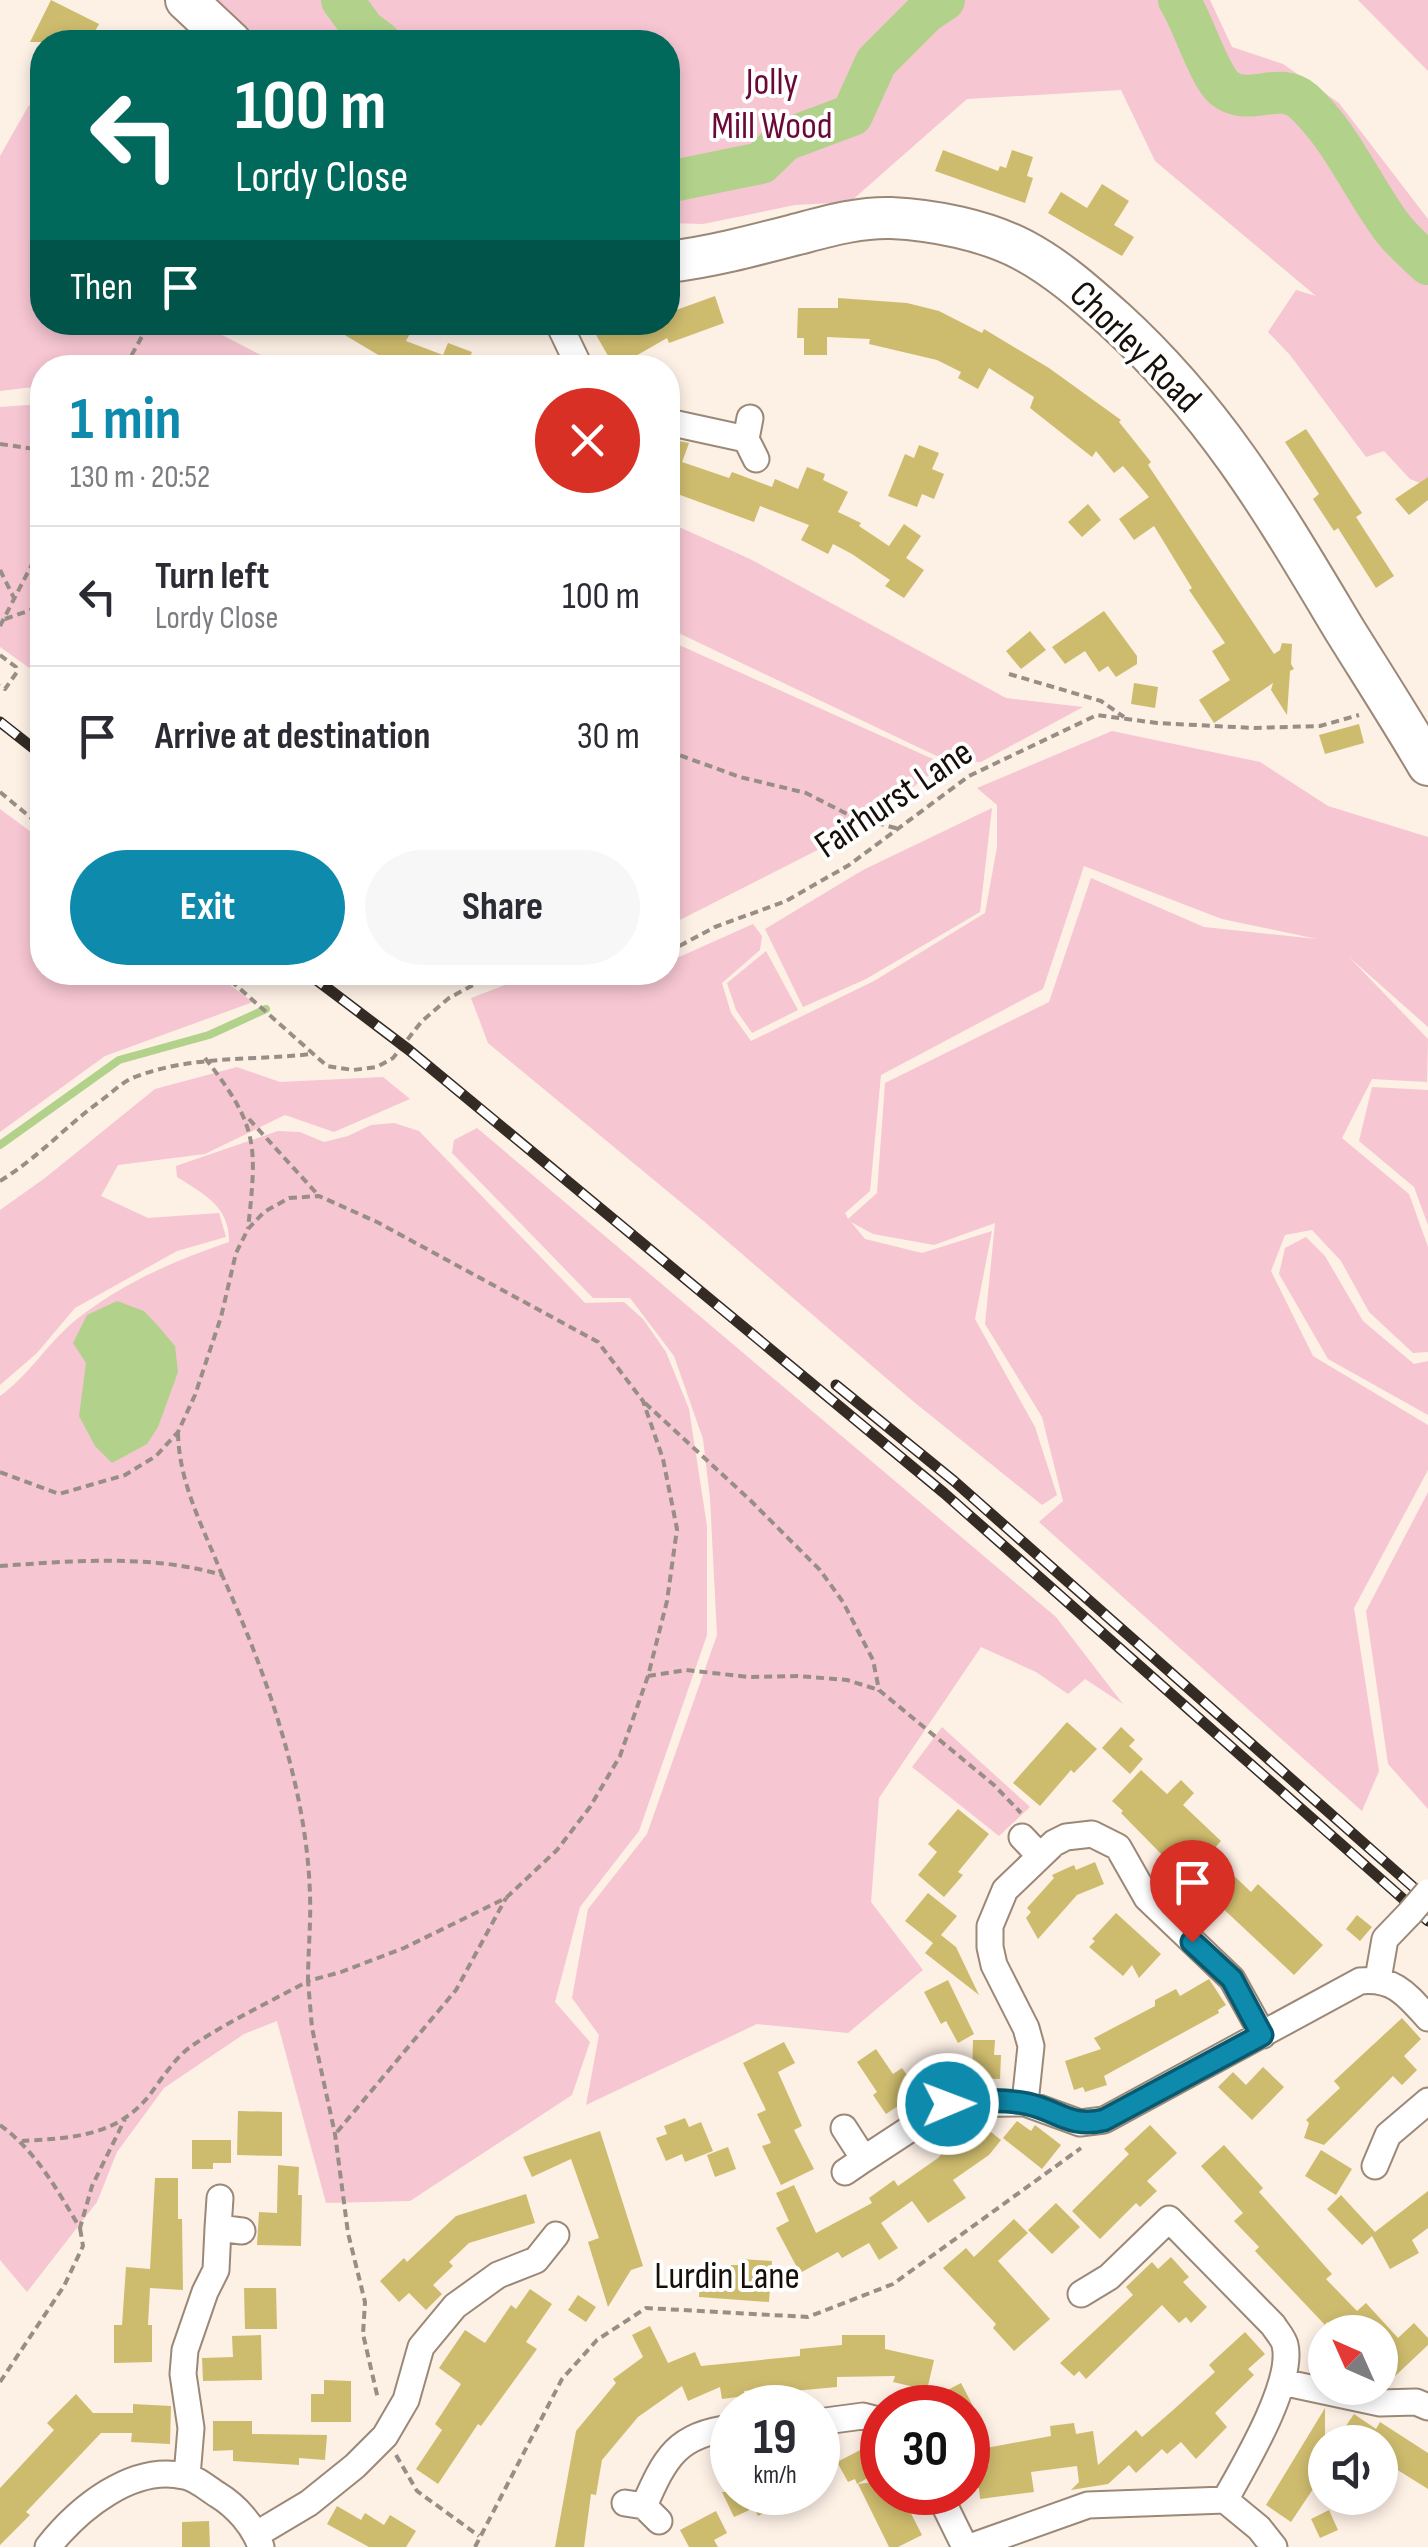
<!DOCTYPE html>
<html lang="en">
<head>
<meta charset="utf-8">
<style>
  :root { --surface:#fff; --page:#f7f7f7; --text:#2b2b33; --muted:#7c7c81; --line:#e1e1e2; --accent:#0d8aac }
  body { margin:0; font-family:"Sofia Sans Condensed",sans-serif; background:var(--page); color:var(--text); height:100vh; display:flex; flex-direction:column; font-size:38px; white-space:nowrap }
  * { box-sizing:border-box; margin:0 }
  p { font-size:32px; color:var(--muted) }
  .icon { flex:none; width:55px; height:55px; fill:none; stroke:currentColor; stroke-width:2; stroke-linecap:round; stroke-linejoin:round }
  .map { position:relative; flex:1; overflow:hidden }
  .panel { position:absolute; left:30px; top:355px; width:650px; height:630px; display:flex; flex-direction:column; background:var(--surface); border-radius:40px; box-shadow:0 5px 15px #0003 }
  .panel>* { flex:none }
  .hud { position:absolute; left:30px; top:30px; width:650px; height:305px; border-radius:40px; box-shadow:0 5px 15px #0003; background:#00695c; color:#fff; overflow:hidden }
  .needle { width:65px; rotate:315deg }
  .controls { position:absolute; left:1308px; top:2315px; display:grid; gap:20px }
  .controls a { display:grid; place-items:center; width:90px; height:90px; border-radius:50%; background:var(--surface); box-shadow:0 5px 15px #0003; font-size:50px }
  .speed { position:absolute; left:710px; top:2385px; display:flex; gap:20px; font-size:50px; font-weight:700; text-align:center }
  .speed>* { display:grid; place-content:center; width:130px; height:130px; border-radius:50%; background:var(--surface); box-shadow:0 5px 15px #0003; line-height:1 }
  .speed small { font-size:25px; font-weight:400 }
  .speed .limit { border:15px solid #d22; background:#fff; color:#111 }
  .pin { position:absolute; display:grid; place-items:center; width:85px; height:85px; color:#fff; margin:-102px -42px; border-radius:50% 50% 50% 0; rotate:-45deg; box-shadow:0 0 10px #0007 }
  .pin .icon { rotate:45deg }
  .me { position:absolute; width:110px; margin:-55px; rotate:89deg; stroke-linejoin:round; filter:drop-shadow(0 0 8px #0008) }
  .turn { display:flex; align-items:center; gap:35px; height:210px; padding:0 40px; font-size:45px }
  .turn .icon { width:130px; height:130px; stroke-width:2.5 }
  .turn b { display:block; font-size:70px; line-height:85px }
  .then { display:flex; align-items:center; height:95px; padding:0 40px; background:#0003; gap:20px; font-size:38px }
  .round { display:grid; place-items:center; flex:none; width:105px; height:105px; border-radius:52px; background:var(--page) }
  .head { display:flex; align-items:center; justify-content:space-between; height:170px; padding:0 40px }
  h1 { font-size:60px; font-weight:700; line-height:75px; color:var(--accent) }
  .cta { display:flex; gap:20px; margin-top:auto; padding:20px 40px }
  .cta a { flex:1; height:115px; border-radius:60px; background:var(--accent); color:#fff; font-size:40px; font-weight:700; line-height:115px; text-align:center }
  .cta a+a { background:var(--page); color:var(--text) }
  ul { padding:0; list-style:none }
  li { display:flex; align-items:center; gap:30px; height:140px; padding:0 40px; border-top:2px solid var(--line) }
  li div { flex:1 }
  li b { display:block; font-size:38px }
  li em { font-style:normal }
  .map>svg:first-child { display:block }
  .green { fill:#f6c6d2; fill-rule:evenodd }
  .water { fill:#b2d28b }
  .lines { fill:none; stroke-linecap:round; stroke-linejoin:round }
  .stream { stroke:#b2d28b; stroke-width:8 }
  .river { stroke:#b2d28b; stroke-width:42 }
  .building { fill:#cebc6e }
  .street-casing { stroke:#9c8877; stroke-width:29 }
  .primary-casing { stroke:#9c8877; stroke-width:44 }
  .path { stroke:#988e85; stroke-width:4; stroke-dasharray:8 5; stroke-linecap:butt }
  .street { stroke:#fff; stroke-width:25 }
  .primary { stroke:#fff; stroke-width:40 }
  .rail-casing { stroke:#332b24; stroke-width:11 }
  .rail { stroke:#fff; stroke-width:8; stroke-dasharray:22; stroke-linecap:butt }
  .street-bridge-casing { stroke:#9c8877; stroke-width:29; stroke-linecap:butt }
  .street-bridge { stroke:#fff; stroke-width:25 }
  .route-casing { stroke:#085a70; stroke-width:25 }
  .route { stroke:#0d8aac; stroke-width:18 }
  .labels { text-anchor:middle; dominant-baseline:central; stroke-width:8; stroke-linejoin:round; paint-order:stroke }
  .park-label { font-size:38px; fill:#6a0935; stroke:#fff }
  .street-label { font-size:38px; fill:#17100a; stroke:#fff }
</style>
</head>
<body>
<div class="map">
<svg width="1428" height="2547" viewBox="0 0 1428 2547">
  <rect width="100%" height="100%" fill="#fdf0e5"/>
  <path class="green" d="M209,0H1210L1232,47L1283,64L1339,103L1428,219V477L1420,483L1410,479L1384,451L1366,457L1290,355L1268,332L1296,290L1316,296L1155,161L1121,90L967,99L850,202L795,205L703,224L668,223V42H253Z
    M1358,0H1428V71Z
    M29,105L42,110V322L199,323L284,367L42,368V386L0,391V156Z
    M42,404V677L0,647V407Z
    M668,522L750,559L1006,698L1083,707L981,762L945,760L668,628Z
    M668,640L944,764L851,833L668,926Z
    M1112,731L1260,762L1328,806L1428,837V1027L1349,957L1428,1039L1427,1082L1372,1079L1342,1138L1409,1194L1428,1247V1352L1413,1353L1369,1312L1341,1261L1312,1230L1285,1235L1271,1271L1313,1356L1428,1425V1470L1354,1608L1379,1771L1362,1811L1039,1522L1063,1501L1042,1417L985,1324L995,1223L934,1245L873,1234L851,1222L865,1239L922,1253L992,1231L975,1319L1035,1427L1057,1495L1042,1505L914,1402L706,1223L488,1043L471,998L536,973H586L624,979L641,973L668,972V962L753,924L762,936L760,950L722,983L731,1013L751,1041L874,981L985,913L997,847V805L977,788ZM1084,866L1222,919L1317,939L1204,927L1091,878L1049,1002L885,1083L877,1193L848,1219L845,1213L870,1191L881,1075L1043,989Z
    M992,808L980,912L866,979L803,1007L765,929L863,870Z
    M0,809L42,840V972L214,973L253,1002L105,1056L0,1132Z
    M766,951L798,1010L752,1033L736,1010L727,983Z
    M237,1067L280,1082L383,1077L410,1099L334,1132L285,1115L205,1154L118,1165L101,1196L148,1218L219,1213L226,1237L177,1251L75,1308L37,1353L0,1385V1210L45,1178L155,1089Z
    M1372,1087L1428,1090V1225L1414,1187L1359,1141Z
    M394,1123L419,1131L585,1303L624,1302L643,1319L666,1352L689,1409L707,1526V1635L639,1831L580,1907L555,2002L590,2042L572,2095L410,2201L326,2203L277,2021L244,2034L164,2088L117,2152L97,2202L27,2292L0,2260V1396C28,1376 45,1347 71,1324C116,1286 173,1261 229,1242C230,1207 204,1194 177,1177L176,1166L278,1131L300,1132L324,1142L348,1136L371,1125Z
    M477,1128L1056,1617L1123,1704L1085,1679L1068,1694L1036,1672L981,1647L879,1798L871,1902L923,1970L848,2033L757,2024L586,2105L599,2035L572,1998L588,1909L647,1834L717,1635L710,1498L703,1439L674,1356L630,1298H593L452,1153L454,1140Z
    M1306,1237L1325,1256L1363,1321L1414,1364L1428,1361V1415L1328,1359L1279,1274L1285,1248Z
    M1428,1492V1809L1388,1764L1366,1611Z
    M942,1727L1030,1807L999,1836L912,1767Z"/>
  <path class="water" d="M117,1301L144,1311L159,1327L175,1346L178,1372L158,1427L147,1444L112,1463L95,1446L79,1416L86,1363L73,1343L87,1315Z"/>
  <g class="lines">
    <path class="stream" d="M0,1145L119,1060L209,1035L266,1009"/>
    <path class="river" d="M342,0L364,30L380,42
      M1179,0C1193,22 1209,75 1224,88C1248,108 1279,80 1303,101C1341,136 1361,185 1391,226C1401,240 1416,252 1428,264
      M668,182L761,163L785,140L852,115L876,62L926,12L944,0"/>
  </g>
  <path class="building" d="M51,0L99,24L89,42H30Z
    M943,150L998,171L1000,166L1006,168L1012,150L1033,157L1027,176L1033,178L1025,203L935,171Z
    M1102,184L1129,201L1114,225L1134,237L1122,256L1048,213L1061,192L1087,208Z
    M715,296L724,323L669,343L667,338L615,368L595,333L614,322H620L624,330L637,322H668V313Z
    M838,298L907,303L939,311L982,333L984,329L1049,368L1121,420L1119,422L1151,462L1148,465L1274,654L1280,650L1282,643L1292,644L1291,664L1294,669L1290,671L1287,715L1271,690L1273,683L1214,723L1199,700L1230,680L1212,651L1225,643L1189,590L1192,588L1154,526L1134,540L1119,519L1149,497L1123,466L1114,473L1096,451L1092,457L1030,408L1034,397L989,368L978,389L958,378L961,372L937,360L869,344L870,339L827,337V355H804V338H797L798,308H838Z
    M323,322H416L406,341L443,355L448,343L472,352L467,364L472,368H380L385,359Z
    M1306,429L1362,513L1356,517L1394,576L1376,588L1338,528L1334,531L1313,499L1319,494L1285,442Z
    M668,439L689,443L682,462L729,478L732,472L772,487L775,479L798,489L807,467L825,474L823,480L848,492L838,512L861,523L859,526L889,546L904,524L921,536L906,558L924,570L904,598L885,586L890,580L852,554L833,544L828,554L801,540L809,525L760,506L754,522L672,492L668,496Z
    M919,445L939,453L932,469L944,474L934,499L922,494L917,507L888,496L905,454L914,458Z
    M1428,477V500L1409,515L1395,499Z
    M1088,504L1101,520L1082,537L1068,522Z
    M1104,611L1137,656V664L1116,677L1108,666L1099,672L1085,651L1065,664L1052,647Z
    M1030,631L1046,650L1021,669L1006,651Z
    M1134,683L1158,687L1155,708L1131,704Z
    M1359,724L1364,743L1325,754L1319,735Z
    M1067,1722L1097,1749L1074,1773L1071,1770L1040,1806L1013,1783Z
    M1121,1727L1135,1740L1129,1746L1143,1759L1130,1774L1102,1748Z
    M1141,1770L1167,1794L1181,1780L1194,1793L1183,1805L1221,1841L1210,1853L1251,1892L1258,1884L1323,1945L1294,1975L1200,1887L1203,1883L1173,1855L1168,1861L1121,1813L1123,1811L1112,1801Z
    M958,1809L989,1834L958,1872L963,1875L944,1897L918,1875L937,1852L928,1844Z
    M1095,1862L1104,1884L1077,1895L1038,1939L1026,1918L1031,1912L1027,1908L1054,1878L1052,1875L1074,1865L1076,1870Z
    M928,1893L957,1916L941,1935L956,1947L979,1995L925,1953L933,1943L905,1921Z
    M1116,1913L1161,1954L1139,1978L1132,1965L1123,1976L1089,1947L1095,1941L1092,1939Z
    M1357,1915L1372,1927L1360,1941L1346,1929Z
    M1209,1979L1226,2005L1218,2010L1219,2013L1104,2076L1107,2085L1085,2092L1083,2087L1074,2090L1065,2061L1101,2049L1094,2038L1155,2006V2000L1176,1989L1180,1996Z
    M948,1980L974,2034L958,2043L946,2021L941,2024L924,1992Z
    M1402,2018L1421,2039L1404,2056L1417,2070L1402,2085L1393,2076L1324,2145L1304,2138L1309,2123L1306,2120L1340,2088L1334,2081Z
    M973,2040H995L994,2055H1001L1000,2079L972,2078Z
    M784,2042L795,2063L778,2072L802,2126L794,2130L814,2169L781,2185L762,2146L771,2143L757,2114L766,2110L743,2063Z
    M876,2049L893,2074L902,2068L919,2092L886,2114L873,2095L877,2092L857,2062Z
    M1263,2067L1284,2087L1252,2120L1218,2087L1233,2072L1246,2085Z
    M238,2111L282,2112V2156L237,2155Z
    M685,2118L689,2127L701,2122L713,2151L685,2162L682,2154L666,2161L656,2138L667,2134L664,2126Z
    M1017,2121L1031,2131L1035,2125L1061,2145L1042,2169L1003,2138Z
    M1150,2125L1177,2153L1147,2181L1157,2191L1140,2207L1136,2203L1100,2239L1072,2211L1129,2154L1124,2149Z
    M986,2128L1001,2140L989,2155L953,2180L966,2198L928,2223L912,2201L881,2223L898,2248L879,2260L869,2243L842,2258L838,2252L800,2273L776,2228L789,2221L776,2193L794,2185L816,2233L872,2203L869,2198L894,2180L898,2186L938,2158L947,2148L946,2146L961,2136L971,2149Z
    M600,2131L643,2266L631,2270L608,2307L588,2242L599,2238L571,2159L532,2177L523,2157Z
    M192,2140H231V2163H213V2169H192Z
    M1224,2145L1263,2188L1259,2192L1332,2274L1326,2279L1357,2311L1366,2303L1398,2338L1414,2323L1428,2338V2345L1393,2378L1380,2364V2332H1337L1327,2322L1325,2325L1255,2251L1259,2247L1234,2221L1243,2213L1201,2166Z
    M728,2147L736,2169L715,2177L707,2155Z
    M1321,2150L1352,2169L1336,2195L1305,2176Z
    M278,2165L299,2167L298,2195H302L301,2246L257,2245L259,2212L277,2213Z
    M155,2178H178V2219H182L183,2290L150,2288L148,2325H152V2362L114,2363V2325H122L126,2267L150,2269Z
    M1428,2191V2228L1412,2240L1419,2253L1390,2269L1372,2236L1362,2245L1327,2209L1341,2195L1375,2232Z
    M526,2194L535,2223L469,2243L449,2262L453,2266L433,2285L442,2294L426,2310L409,2293L399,2302L380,2281L404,2258L407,2262L456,2216Z
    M1056,2203L1080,2227L1052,2254L1028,2230Z
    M1014,2219L1028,2233L998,2261L1050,2319L1014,2351L993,2328L996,2324L943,2268L966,2248L974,2257Z
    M1171,2257L1189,2277L1183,2282L1207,2307L1191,2323L1186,2317L1179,2323L1162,2305L1086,2379L1079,2371L1074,2376L1060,2363L1133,2295L1126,2287L1152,2262L1158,2269Z
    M741,2259L772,2261L769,2302L699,2297L700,2273L720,2274V2270H731V2265H741Z
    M244,2288H276L277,2329H245Z
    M530,2289L552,2304L526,2342L537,2349L481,2426L478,2424L438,2484L416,2469L442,2430L435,2424L461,2384L439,2368L465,2330L485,2343L511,2305L516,2309Z
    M578,2295L596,2307L586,2322L568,2310Z
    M650,2326L668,2363L695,2352L701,2366L800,2356V2349L842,2345V2335H885V2349L934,2360L927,2390L893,2382L895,2376L837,2377V2387L782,2392L781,2387L744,2391L745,2396L722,2399L720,2387L688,2401L682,2386L638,2417L602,2460L596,2495L591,2494L584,2547H555L576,2431L616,2383L613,2379L643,2357L632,2335Z
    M1245,2332L1265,2354L1248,2369L1254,2375L1215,2413L1227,2427L1196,2459L1181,2442L1167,2454L1162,2449L1136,2473L1129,2465L1108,2484L1071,2490L1079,2482L1077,2466L1031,2472L1034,2492L980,2499L979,2488L968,2490V2468L989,2465L986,2448L1051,2436L1050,2426L1074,2423L1076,2434L1093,2431L1098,2465L1136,2430L1142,2437L1172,2411L1215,2372L1209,2365Z
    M261,2335L262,2380L203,2381L202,2358L233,2357L232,2336Z
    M324,2380L351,2381V2422H311V2394H324Z
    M961,2383L974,2408H914Z
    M76,2394L93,2413H133V2404L171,2406L170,2444L131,2442L132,2433H101L26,2512L30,2515L0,2545V2488L54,2430L47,2423Z
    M1325,2408V2458L1310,2479L1317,2483L1291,2522L1266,2505Z
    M1354,2414L1376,2429L1380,2422L1428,2453V2489L1380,2459V2442H1335Z
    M213,2421H252V2434L327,2435L325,2460L299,2458V2465L233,2461V2450L213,2451Z
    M872,2444L882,2470L857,2484L855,2479L848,2482L837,2462Z
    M882,2481V2499L900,2492L922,2535L898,2547H889L858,2484Z
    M722,2492H801L758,2516L754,2508L734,2517Z
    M337,2506L361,2520L365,2513L384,2525L390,2515L416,2531L406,2547H369L327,2524Z
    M1329,2510L1338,2530L1320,2538L1311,2519Z
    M716,2511L727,2533L714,2540L718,2547H689L680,2530Z
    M209,2521L210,2547H182V2522Z"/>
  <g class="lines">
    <defs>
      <path id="street" d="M558,322L580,368
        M750,418L746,439L756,459
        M668,422L746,439
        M1022,1837L1040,1856
        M1378,1979L1385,1939L1410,1913
        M1025,2103L1031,2046L1026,2028L994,1965L990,1947V1926L1005,1890L1054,1843L1066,1837L1092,1834L1118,1847L1147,1898L1232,1979L1263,2035
        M844,2128L864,2159L845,2172
        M864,2159L948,2104L1025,2103L1080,2123L1104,2120L1360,1981C1394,1977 1407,1995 1428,2018
        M1375,2166L1388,2135L1428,2101
        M220,2198L218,2228L242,2231
        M1081,2294L1109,2277L1169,2219L1273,2325C1276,2330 1284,2339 1285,2345C1294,2383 1244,2466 1225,2500
        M1282,2382L1380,2403L1416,2402L1428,2407
        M818,2422L863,2416L882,2421
        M187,2476L191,2428L183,2374L185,2350L205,2292L216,2270L218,2228
        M938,2492L965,2547
        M625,2503L644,2506L659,2521
        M644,2506C665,2458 677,2434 732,2428
        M257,2534L309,2503L355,2466L385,2436L406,2400L421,2347L455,2306L498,2275L536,2260L556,2235
        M48,2547C78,2509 132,2464 184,2476C196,2478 208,2489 218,2495C236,2506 254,2526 261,2547
        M970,2547L1088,2505L1225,2500L1259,2528L1274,2547"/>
      <path id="primary" d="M186,0L231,42
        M668,262C710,257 752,246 794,235C825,227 858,217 891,218C934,220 985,230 1023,250C1057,268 1086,294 1114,319C1217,413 1274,512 1344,629C1372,674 1401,719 1428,765"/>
    </defs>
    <use href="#street" class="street-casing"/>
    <use href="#primary" class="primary-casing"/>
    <path class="path" d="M130,368V358L150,322
      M0,444L42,450
      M0,570L15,600
      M5,619L42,606
      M0,626L42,545
      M0,655L16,667L17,672L5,689L0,685
      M1009,674L1101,701L1124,717
      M668,751L740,777L806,793L851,816L899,829
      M0,792L42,827
      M668,952L715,927L786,901L849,865L969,776L1097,715L1157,723L1254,728L1320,726L1359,715
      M221,972L327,1066L353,1070L377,1067L393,1058L422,1021L449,998L497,972
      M205,1058C259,1127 257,1145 248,1229
      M249,1119L319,1196
      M0,1181C38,1158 67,1125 103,1099C113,1092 123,1081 135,1077C192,1055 251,1061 311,1054
      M645,1403L750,1500L820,1570L843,1602L873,1660L879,1690L994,1785L1021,1813
      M178,1433C179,1484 204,1529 222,1575
      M0,1472L59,1494L125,1475L156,1456L178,1432L195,1395L221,1317L236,1253L248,1229L264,1212L289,1198L319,1196L377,1222L598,1342L643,1401L663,1459L677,1529L667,1601L648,1676L620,1756L590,1807L557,1850L506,1898L404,1948L341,1972L308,1981L312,2028L335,2134L348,2233L365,2302L363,2334L378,2399
      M0,1566C72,1561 152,1554 222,1575C266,1672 307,1788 310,1895C311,1924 308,1952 308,1981C270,2002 229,2021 193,2045C174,2058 162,2079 148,2097C115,2137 70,2138 22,2141
      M648,1676L686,1670L749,1677L798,1676L847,1680L879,1690
      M0,2125C37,2152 57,2190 80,2228L92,2186L125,2119
      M337,2132L456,1990L506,1898
      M0,2382L64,2286L83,2246L80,2228
      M396,2455L417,2491L479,2536
      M475,2547L562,2379L597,2340L646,2308L808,2317L893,2284L1081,2148"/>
    <use href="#street" class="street"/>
    <use href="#primary" class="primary"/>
    <defs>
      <path id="rail" d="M0,722L42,755
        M306,972L409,1050L944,1493L1428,1921
        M836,1385L954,1481L1428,1900"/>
    </defs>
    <use href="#rail" class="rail-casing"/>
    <use href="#rail" class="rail"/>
    <defs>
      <path id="street-bridge" d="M1410,1913L1428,1892"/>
    </defs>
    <use href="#street-bridge" class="street-bridge-casing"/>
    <use href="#street-bridge" class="street-bridge"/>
  </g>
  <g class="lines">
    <defs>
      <path id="route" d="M948,2104C972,2100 1005,2099 1028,2104C1059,2111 1070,2128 1104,2120L1262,2035L1232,1979L1192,1942"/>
    </defs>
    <use href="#route" class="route-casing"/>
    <use href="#route" class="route"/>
  </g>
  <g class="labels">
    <g class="park-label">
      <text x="772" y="82">Jolly<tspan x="772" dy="44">Mill Wood</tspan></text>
    </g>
    <g class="street-label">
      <text transform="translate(1135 347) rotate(45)">Chorley Road</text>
      <text transform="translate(894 799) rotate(-34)">Fairhurst Lane</text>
      <text x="727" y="2276">Lurdin Lane</text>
    </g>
  </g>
</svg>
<div class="controls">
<a><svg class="needle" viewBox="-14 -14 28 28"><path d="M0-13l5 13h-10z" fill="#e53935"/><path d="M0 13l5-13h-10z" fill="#7c7c81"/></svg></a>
<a><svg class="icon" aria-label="sound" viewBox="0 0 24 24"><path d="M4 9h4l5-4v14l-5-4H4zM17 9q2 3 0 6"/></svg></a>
</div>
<div class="speed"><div>19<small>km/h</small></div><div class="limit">30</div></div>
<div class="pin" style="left:1192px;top:1942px;background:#d93025"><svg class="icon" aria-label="arrive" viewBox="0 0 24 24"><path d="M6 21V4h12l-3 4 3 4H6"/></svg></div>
<svg class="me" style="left:948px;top:2104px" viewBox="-20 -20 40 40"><circle r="17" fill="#0d8aac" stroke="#fff" stroke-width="3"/><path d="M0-11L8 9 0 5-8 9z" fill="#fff"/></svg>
<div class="hud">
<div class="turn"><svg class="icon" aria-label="left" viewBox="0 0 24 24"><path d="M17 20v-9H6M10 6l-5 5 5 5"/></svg><div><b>100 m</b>Lordy Close</div></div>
<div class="then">Then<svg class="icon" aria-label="arrive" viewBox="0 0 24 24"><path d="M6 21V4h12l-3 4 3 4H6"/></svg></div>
</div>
<section class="panel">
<div class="head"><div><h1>1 min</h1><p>130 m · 20:52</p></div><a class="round" style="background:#d93025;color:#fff"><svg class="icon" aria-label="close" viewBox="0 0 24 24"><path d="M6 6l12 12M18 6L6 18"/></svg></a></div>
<ul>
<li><svg class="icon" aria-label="left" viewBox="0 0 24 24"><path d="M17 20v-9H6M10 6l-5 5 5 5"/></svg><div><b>Turn left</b><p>Lordy Close</p></div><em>100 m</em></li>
<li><svg class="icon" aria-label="arrive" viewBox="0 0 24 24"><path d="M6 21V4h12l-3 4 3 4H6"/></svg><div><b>Arrive at destination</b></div><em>30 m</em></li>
</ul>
<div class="cta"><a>Exit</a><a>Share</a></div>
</section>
</div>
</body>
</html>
